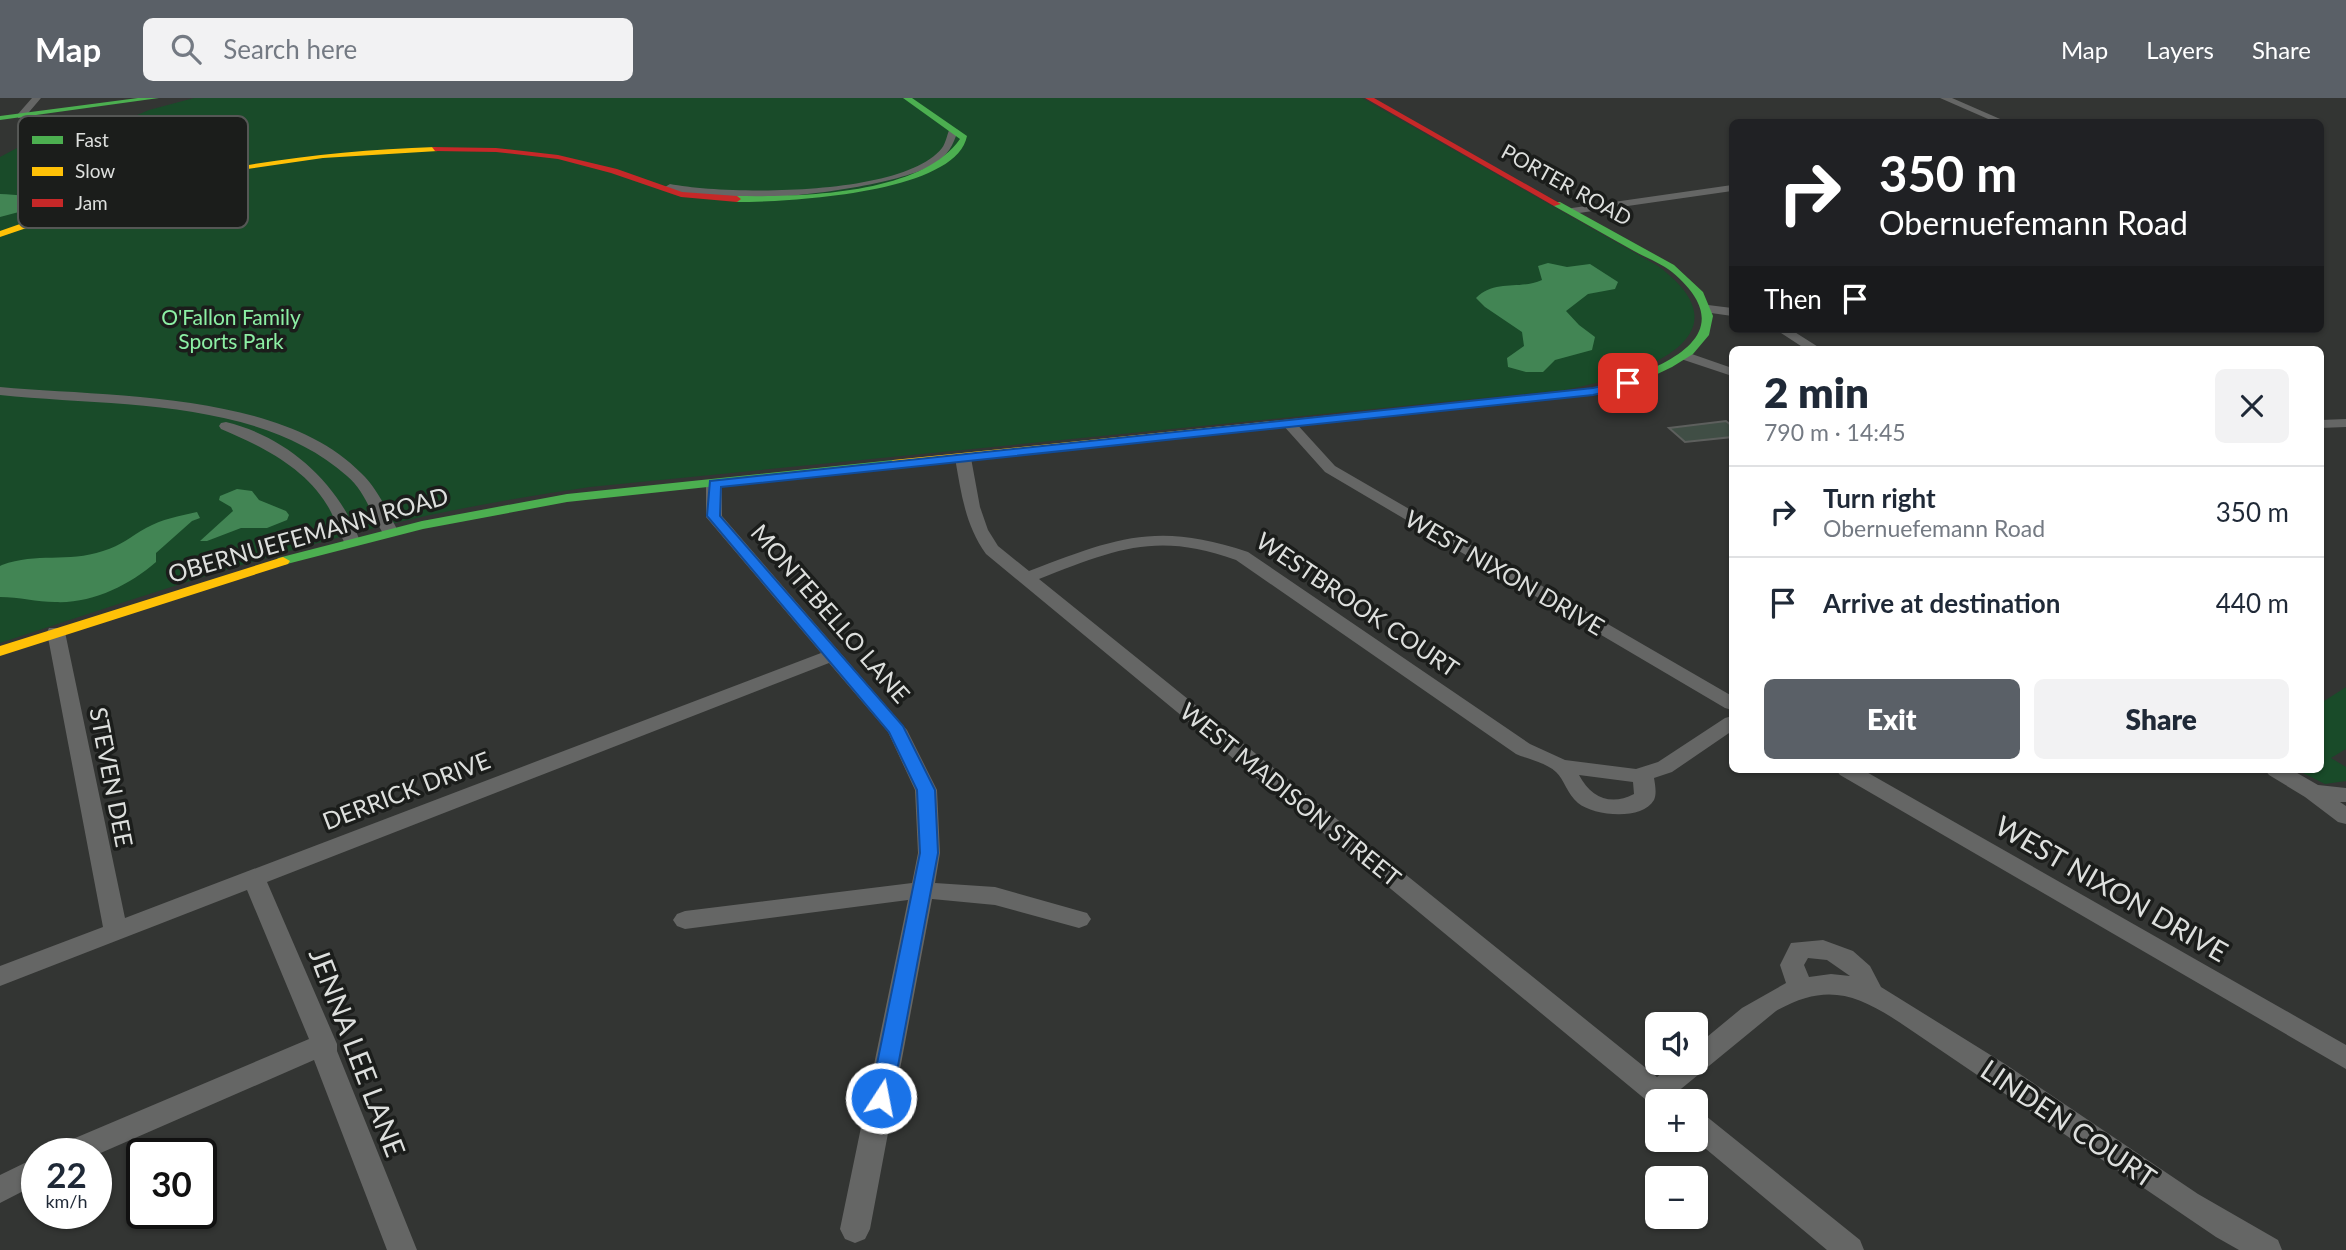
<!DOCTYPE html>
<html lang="en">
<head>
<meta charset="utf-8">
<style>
  :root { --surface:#fff; --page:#f2f2f3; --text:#1f2937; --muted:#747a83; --line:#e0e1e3; --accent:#5a6067 }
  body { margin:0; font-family:Lato,sans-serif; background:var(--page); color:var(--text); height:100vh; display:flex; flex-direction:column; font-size:26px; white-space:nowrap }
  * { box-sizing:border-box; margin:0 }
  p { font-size:23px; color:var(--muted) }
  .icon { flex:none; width:38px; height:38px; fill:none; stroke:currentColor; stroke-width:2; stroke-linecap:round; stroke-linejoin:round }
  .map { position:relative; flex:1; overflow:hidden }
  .drawer { position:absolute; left:1729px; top:248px; width:595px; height:427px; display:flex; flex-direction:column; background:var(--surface); border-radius:10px; box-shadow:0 2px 5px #0004 }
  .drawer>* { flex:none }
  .top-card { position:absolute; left:1729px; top:21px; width:595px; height:214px; border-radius:10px; box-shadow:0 2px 5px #0004; background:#202124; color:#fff; overflow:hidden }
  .buttons { position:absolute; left:1645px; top:914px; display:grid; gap:14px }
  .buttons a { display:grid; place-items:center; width:63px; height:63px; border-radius:10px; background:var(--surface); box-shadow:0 2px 5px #0004; font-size:35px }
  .speed { position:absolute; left:21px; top:1040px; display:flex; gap:14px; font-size:35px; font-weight:700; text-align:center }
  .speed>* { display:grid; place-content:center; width:91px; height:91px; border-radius:50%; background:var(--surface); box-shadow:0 2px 5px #0004; line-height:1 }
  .speed small { font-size:18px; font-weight:400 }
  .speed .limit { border:4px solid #111; border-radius:10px; background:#fff; color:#111 }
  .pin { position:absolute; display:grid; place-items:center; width:60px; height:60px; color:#fff; margin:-30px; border-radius:14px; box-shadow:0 4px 10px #0006 }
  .me { position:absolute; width:77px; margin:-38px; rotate:11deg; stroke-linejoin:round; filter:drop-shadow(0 0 5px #0008) }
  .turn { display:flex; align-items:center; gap:24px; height:147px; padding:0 35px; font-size:32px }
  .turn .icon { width:91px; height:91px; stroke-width:2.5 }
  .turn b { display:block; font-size:49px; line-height:60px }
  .then { display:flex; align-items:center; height:66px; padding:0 35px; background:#0003; gap:14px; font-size:26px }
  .round { display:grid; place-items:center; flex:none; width:74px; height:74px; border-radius:10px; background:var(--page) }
  .headline { display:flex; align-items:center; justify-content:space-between; height:119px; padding:0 35px }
  h1 { font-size:42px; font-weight:800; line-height:52px }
  .primary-button { display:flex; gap:14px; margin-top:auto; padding:14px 35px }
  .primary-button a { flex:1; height:80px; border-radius:10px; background:var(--accent); color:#fff; font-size:28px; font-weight:800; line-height:80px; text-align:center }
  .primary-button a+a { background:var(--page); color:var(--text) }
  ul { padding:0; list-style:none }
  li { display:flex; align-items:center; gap:21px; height:91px; padding:0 35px; border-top:2px solid var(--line) }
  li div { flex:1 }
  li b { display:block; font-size:26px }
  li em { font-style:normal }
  header { display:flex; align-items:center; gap:42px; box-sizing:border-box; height:98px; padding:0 35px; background:var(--accent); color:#fff }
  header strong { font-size:33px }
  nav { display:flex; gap:38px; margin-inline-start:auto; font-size:24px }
  .search { width:490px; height:63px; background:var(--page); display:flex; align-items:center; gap:18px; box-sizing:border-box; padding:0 24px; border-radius:10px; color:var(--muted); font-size:26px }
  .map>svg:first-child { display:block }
  .green { fill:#194b29 }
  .water { fill:#428554 }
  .building { fill:#404e45; stroke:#5d5f5d; stroke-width:2 }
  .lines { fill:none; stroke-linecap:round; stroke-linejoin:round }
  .street { fill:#656665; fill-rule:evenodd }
  .fast { fill:#4caf50; fill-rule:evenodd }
  .slow { fill:#ffc107; fill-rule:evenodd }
  .jam { fill:#c62828; fill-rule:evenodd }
  .route { fill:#1a73e8; stroke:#114b97; stroke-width:2 }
  .labels { text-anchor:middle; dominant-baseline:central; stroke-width:7; stroke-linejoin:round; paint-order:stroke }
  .far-street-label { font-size:21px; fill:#dddfdd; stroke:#1b1d1b }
  .far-park-label { font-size:21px; fill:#8cefa4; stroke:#1b1d1b }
  .street-label { font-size:24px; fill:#dddfdd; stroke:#1b1d1b }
  .near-street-label { font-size:28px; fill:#dddfdd; stroke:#1b1d1b }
  .key { fill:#1b1d1b; stroke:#555755; stroke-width:2 }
  .key-label { font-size:19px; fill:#dddfdd }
</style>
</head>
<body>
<header>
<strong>Map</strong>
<div class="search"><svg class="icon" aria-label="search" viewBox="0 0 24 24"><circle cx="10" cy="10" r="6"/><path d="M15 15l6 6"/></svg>Search here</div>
<nav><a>Map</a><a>Layers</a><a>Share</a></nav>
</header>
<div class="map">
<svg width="2346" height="1152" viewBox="0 0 2346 1152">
  <rect width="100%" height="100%" fill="#333533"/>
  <path class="green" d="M194,0H1362L1658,168C1759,243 1625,281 1564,292L590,389C523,399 457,410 391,426C259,458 129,503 0,545V59L17,50L109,29L149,12Z
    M2346,589V651L2331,660L2346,669V683L2325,686L2297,672H2320L2321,605Z"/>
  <path class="water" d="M70,83L83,93L34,110L0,119V96C20,97 45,101 61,87L59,85Z
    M1548,165L1567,169L1590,166L1618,184L1615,191L1588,196L1566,213L1579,227L1595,239L1592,252L1555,262L1543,274H1526L1508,269L1507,260L1524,248L1522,234L1485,209L1476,200C1495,181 1520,192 1542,182L1538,168Z
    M237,391L252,393L259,402L286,413L289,417L287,422L267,430H241L207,443H200L233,413L231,409L219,402L220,398Z
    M197,414L200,420L192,423L156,455V464C130,487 91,506 55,504C37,504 19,499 0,499V468L2,467C37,454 67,465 103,453C122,447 130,439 146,430C162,421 179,418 197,414Z"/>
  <path class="building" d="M1726,323L1732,328V339L1685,344L1669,330Z"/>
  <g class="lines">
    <path class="street" d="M32,0H41L24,20H18V16Z
      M1940,0H1952L2007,24H1995Z
      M950,30L958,32C953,48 948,57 934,66C894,92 704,115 665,89L670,86C727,97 903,99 942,50C946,45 947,36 950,30Z
      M1732,87V93L1572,116L1567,113L1572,110Z
      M1708,207L1732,210V218L1704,214V208Z
      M1775,231H1790L1823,252H1807Z
      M1686,254L1732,270V278L1681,261V255Z
      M0,289C107,299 281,293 361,375C378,391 387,413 398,433L396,437H384C372,418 365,393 347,378C258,299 112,309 0,297Z
      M2346,321V329L2320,330V322Z
      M1289,322L1294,323L1335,368L1732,598V612L1725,610L1325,374L1282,326Z
      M226,324C288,339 338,385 360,443L358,447H346C338,434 335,419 327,407C304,369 261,348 221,331L219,328L221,325Z
      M963,355L971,360L980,409L988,432L998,448L1029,473C1115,440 1157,423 1248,454L1530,646L1565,662L1636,671L1658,664L1725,620L1732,618V633L1672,674L1654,680C1655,686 1657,696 1654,702C1642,723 1594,718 1578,705C1567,696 1564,681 1556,674C1547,665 1527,661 1516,656L1236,462C1156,433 1114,452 1039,481L1657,979L1675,964H1696V948L1742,910L1786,885L1780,867L1791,845L1823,842L1853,853L1870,868L1881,889L2005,966L2198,1096L2278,1142L2282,1152H2239L2216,1139L1899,924C1855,895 1825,885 1776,913L1676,995L1680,1003H1657V1011L986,456C965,427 961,394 955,360ZM1579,677L1633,684L1634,696C1611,708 1591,700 1579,677ZM1808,860L1827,862L1850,878L1831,876L1809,879L1804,867Z
      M714,381L722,386V418L907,632L937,692L940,755L935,785L995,789L1087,815L1091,821L1087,827L1079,830L995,807L932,801L870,1131L865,1141L855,1145L845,1141L840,1131L908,802L685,831L677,828L673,822L677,816L685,813L912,785L918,755L915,692L888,634L829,565L267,784L337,946V953L417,1152H387L314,962L96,1057L57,1055L61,1046L309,941L247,792L0,888V868L103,829L47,534L49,530H63L65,534L125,820L821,555L706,419V386Z
      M1836,672H1863L2346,947V971L1840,677Z
      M2265,672H2292L2318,687L2346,690V704H2340L2346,708V726L2338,724L2305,699L2269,677Z
      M1696,1014L1706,1018L1860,1142L1864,1152H1827L1694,1041Z
      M37,1059V1086L0,1105V1077Z"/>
    <path class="fast" d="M138,0H159L0,22V18Z
      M903,0H912L967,38C956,96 785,104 737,104L733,101L737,98C800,99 921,97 960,41Z
      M1554,104H1560L1674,167L1703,194L1713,218L1709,237L1693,256L1672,269L1647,281L1593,297L1269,330V324L1273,323L1592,291C1649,275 1753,242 1672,174C1661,165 1646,160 1634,153C1607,138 1581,123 1554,108Z
      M893,362L899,366L897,369L567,404L423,431L283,467L276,463L278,460L422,423L567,396Z"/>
    <path class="slow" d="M435,49L438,53L323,60L213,76L109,102L0,139V133C144,80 282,54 435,49Z
      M1273,323L1277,324V330L893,370L887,366L893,362Z
      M283,459L290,463L288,466L0,558V548Z"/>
    <path class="jam" d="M1365,0H1374L1561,106L1554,108Z
      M432,49L496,50L558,57L617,71L682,94L737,98L741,101L737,104L681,99L611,75L558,61L496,54L435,53Z"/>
  </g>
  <path class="route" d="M1628,282L1632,283V288L1593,297L721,389L720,418L903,628L935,692L938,755L892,1000L889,1007L881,1010L873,1007L870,1000L920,755L917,692L889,634L707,418L710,383L1593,290Z"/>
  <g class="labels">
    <g class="far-street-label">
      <text transform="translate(1567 86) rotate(29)">PORTER ROAD</text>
    </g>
    <g class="far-park-label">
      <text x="231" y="218">O'Fallon Family<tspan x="231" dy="24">Sports Park</tspan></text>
    </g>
    <g class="street-label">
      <text transform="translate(308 436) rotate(-16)">OBERNUEFEMANN ROAD</text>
      <text transform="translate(1505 474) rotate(30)">WEST NIXON DRIVE</text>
      <text transform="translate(1358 506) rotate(34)">WESTBROOK COURT</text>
      <text transform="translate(831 515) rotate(49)">MONTEBELLO LANE</text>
      <text transform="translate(112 679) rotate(79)">STEVEN DEE</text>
      <text transform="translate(406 692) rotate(-21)">DERRICK DRIVE</text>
      <text transform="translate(1291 696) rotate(39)">WEST MADISON STREET</text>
    </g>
    <g class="near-street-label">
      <text transform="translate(2112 790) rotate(30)">WEST NIXON DRIVE</text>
      <text transform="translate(358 954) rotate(69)">JENNA LEE LANE</text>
      <text transform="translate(2069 1025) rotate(34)">LINDEN COURT</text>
    </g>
  </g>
  <rect x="18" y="18" width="230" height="112" rx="10" class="key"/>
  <rect x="32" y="38" width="31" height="8" fill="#4caf50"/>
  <rect x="32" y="69" width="31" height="9" fill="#ffc107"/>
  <rect x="32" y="101" width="31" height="8" fill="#c62828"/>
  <g class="key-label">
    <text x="75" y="49">Fast</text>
    <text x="75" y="80">Slow</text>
    <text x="75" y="112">Jam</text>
  </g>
</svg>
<div class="buttons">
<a><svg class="icon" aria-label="sound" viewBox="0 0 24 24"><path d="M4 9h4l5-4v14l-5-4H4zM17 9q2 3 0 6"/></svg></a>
<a>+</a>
<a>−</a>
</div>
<div class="speed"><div>22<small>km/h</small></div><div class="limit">30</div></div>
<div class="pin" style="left:1628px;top:285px;background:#d93025"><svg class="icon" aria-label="arrive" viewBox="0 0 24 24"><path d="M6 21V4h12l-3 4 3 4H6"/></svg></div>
<svg class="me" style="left:881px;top:1000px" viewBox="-20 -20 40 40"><circle r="17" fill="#1a73e8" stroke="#fff" stroke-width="3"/><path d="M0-11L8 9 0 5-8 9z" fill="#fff"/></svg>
<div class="top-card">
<div class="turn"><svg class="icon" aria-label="right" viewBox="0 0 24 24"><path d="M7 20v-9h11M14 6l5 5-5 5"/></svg><div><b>350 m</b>Obernuefemann Road</div></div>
<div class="then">Then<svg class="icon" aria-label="arrive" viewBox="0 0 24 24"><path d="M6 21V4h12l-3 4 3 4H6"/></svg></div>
</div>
<section class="drawer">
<div class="headline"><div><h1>2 min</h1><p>790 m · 14:45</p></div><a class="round"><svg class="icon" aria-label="close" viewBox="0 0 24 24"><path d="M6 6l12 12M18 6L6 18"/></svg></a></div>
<ul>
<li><svg class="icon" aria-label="right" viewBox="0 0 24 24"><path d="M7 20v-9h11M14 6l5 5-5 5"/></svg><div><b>Turn right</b><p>Obernuefemann Road</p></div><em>350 m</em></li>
<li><svg class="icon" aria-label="arrive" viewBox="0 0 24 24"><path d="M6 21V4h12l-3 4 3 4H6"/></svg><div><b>Arrive at destination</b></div><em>440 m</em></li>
</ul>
<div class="primary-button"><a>Exit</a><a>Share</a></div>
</section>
</div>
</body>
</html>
